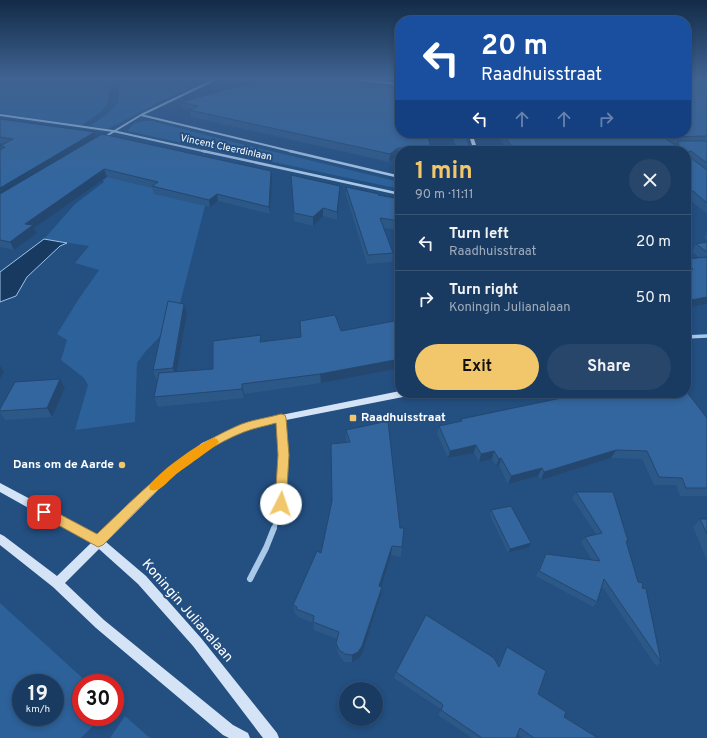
<!DOCTYPE html>
<html lang="en">
<head>
<meta charset="utf-8">
<style>
  :root { --surface:#1a3b61; --page:#27466a; --text:#f1f3f6; --muted:#9fadbd; --line:#385576; --accent:#f2c76c }
  body { margin:0; font-family:Overpass,sans-serif; background:var(--page); color:var(--text); height:100vh; display:flex; flex-direction:column; font-size:15px; white-space:nowrap }
  * { box-sizing:border-box; margin:0 }
  p { font-size:13px; color:var(--muted) }
  .icon { flex:none; width:22px; height:22px; fill:none; stroke:currentColor; stroke-width:2; stroke-linecap:round; stroke-linejoin:round }
  .map { position:relative; flex:1; overflow:hidden }
  .panel { position:absolute; left:395px; top:146px; width:296px; height:252px; display:flex; flex-direction:column; background:var(--surface); border-radius:16px; box-shadow:0 2px 6px #0003,0 0 0 1px var(--line) }
  .panel>* { flex:none }
  .top-card { position:absolute; left:395px; top:16px; width:296px; height:122px; border-radius:16px; box-shadow:0 2px 6px #0003,0 0 0 1px var(--line); background:#1a4fa0; color:#fff; overflow:hidden }
  .tools { position:absolute; left:339px; top:682px; display:grid; gap:8px }
  .tools a { display:grid; place-items:center; width:44px; height:44px; border-radius:50%; background:var(--surface); box-shadow:0 2px 6px #0003,0 0 0 1px var(--line); font-size:20px }
  .speed { position:absolute; left:12px; top:674px; display:flex; gap:8px; font-size:20px; font-weight:700; text-align:center }
  .speed>* { display:grid; place-content:center; width:52px; height:52px; border-radius:50%; background:var(--surface); box-shadow:0 2px 6px #0003,0 0 0 1px var(--line); line-height:1 }
  .speed small { font-size:10px; font-weight:400 }
  .speed .limit { border:6px solid #d22; background:#fff; color:#111 }
  .pin { position:absolute; display:grid; place-items:center; width:34px; height:34px; color:#fff; margin:-17px; border-radius:8px; box-shadow:0 2px 6px #0006 }
  .me { position:absolute; width:44px; margin:-22px; rotate:4deg; stroke-linejoin:round; filter:drop-shadow(0 0 3px #0008) }
  .turn { display:flex; align-items:center; gap:14px; height:84px; padding:0 20px; font-size:18px }
  .turn .icon { width:52px; height:52px; stroke-width:2.5 }
  .turn b { display:block; font-size:28px; line-height:34px }
  .lanes { display:flex; align-items:center; height:38px; padding:0 20px; background:#0003; justify-content:center; gap:20px; direction:ltr }
  .lanes .off { opacity:.35 }
  .round { display:grid; place-items:center; flex:none; width:42px; height:42px; border-radius:21px; background:var(--page) }
  .head { display:flex; align-items:center; justify-content:space-between; height:68px; padding:0 20px }
  h1 { font-size:24px; font-weight:700; line-height:30px; color:var(--accent) }
  .button { display:flex; gap:8px; margin-top:auto; padding:8px 20px }
  .button a { flex:1; height:46px; border-radius:24px; background:var(--accent); color:#111; font-size:16px; font-weight:700; line-height:46px; text-align:center }
  .button a+a { background:var(--page); color:var(--text) }
  ul { padding:0; list-style:none }
  li { display:flex; align-items:center; gap:12px; height:56px; padding:0 20px; border-top:1px solid var(--line) }
  li div { flex:1 }
  li b { display:block; font-size:15px }
  li em { font-style:normal }
  .map>svg:first-child { display:block }
  .green { fill:#2d6199; fill-rule:evenodd }
  .water { fill:#183a61; stroke:#9ec3e8 }
  .lines { fill:none; stroke-linecap:round; stroke-linejoin:round }
  .street-far4 { stroke:#aac8e7; stroke-width:2 }
  .street-far3 { stroke:#aac8e7; stroke-width:2.5 }
  .street-far2 { stroke:#aac8e7; stroke-width:3.5 }
  .street-far1 { stroke:#aac8e7; stroke-width:4.5 }
  .street { stroke:#aac8e7; stroke-width:6 }
  .secondary { fill:#d4e4f6; fill-rule:evenodd }
  .wall { fill:#2c5888; fill-rule:evenodd }
  .shaded-wall { fill:#24476f }
  .building { fill:#33669e; stroke:#24476f }
  .route { fill:#f2c76c; stroke:#9d8146 }
  .slow { fill:#f59e0b }
  .poi-dot { fill:#f2c76c; stroke:#234f81; stroke-width:1.5 }
  .labels { text-anchor:middle; dominant-baseline:central; stroke-width:4; stroke-linejoin:round; paint-order:stroke }
  .far-street-label { font-size:10px; fill:#fff; stroke:#234f81 }
  .poi-label { font-size:12px; font-weight:bold; fill:#fff; stroke:#234f81; text-anchor:start }
  .near-street-label { font-size:14px; fill:#fff; stroke:#234f81 }
</style>
</head>
<body>
<div class="map">
<svg width="707" height="738" viewBox="0 0 707 738">
  <rect width="100%" height="100%" fill="#234f81"/>
  <path class="green" d="M0,79H112L108,102L101,112L81,126L0,113Z
    M120,79H210L164,100L112,127L106,129L90,126L107,114L118,103Z
    M146,121H152L217,138L400,182V189L127,131L134,123Z
    M451,133H464L471,151H458Z
    M115,140L205,206L177,315L172,324L145,352L137,363L135,422L75,430L88,385L84,378L61,360L67,340L57,334L78,300L99,270L75,263L89,246L44,239L75,204L104,182L101,178Z
    M0,603L88,683H81V717H102L81,738H0ZM21,683H55V717H21Z
    M125,716L150,738H110Z"/>
  <path class="water" d="M44,239L67,243L60,246L27,277L16,296L0,302V272Z"/>
  <g class="lines">
    <path class="street-far4" d="M349,79L400,84
      M0,115L113,131L207,152
      M141,115L294,152
      M103,138L141,115L216,79"/>
    <path class="street-far3" d="M203,151L400,194
      M290,151L400,177"/>
    <path class="street-far2" d="M686,337L707,336"/>
    <path class="street-far1" d="M274,529C285,493 284,456 281,418"/>
    <path class="street" d="M250,579L266,548L274,528"/>
    <path class="secondary" d="M468,133H472L478,151H474Z
      M400,391V393H412L411,395L408,396L281,421L243,431L208,449L169,479L106,542L146,576L201,638L277,733L279,738H263L193,646L138,584L99,549L65,583L104,620L233,725L248,733L250,738H229L223,735L96,628L53,587L0,545V534L4,536L57,576L91,543L0,492V483L98,535L163,473L202,443L238,426L281,415Z"/>
  </g>
  <path class="wall" d="M239,79H360V81L431,148V151H400V155H398L389,162L191,117L189,110L182,109L181,102L251,83L239,81Z
    M707,79V214L689,199H686V151H508L499,137L500,134L499,133H686ZM672,143H677L676,146Z
    M0,119L271,171L272,178L270,214L218,201L210,207L154,194L152,188L107,177L34,228L37,233L14,250L0,247V150L1,149L0,146L4,144L0,143Z
    M291,175L340,194L337,220L323,216L313,226L294,221Z
    M346,187L379,194V195L400,199V230L383,228L393,253L392,262L367,264L346,195Z
    M707,232V240L704,238Z
    M707,242V304L686,308V259L700,258L692,252L696,244Z
    M184,304L187,313L177,372L213,369L262,342L301,337L335,315L321,383L244,394V398L158,407L154,397L158,379H156L153,370Z
    M60,379L65,388L52,417L5,420L0,412V409Z
    M707,418V496H680L676,485H654L642,459L611,458L541,480L538,476L508,484L499,466H496L492,459L479,462L474,453L448,458L437,434L439,426L461,421V419Z
    M346,430L402,547L401,557L391,555L381,586V595L362,654L358,659L352,662H345L340,657L337,651L336,643L337,639L314,630L313,623L298,617L297,615L295,614L293,605L321,553L347,443L346,440Z
    M576,492L628,541L626,543L638,582L642,588L661,662L656,666L602,586L597,602L593,607L536,576L543,559L546,554L592,560L581,542L585,537L596,534L572,498Z
    M491,510L529,547L508,553L490,515Z
    M700,519H707V561L693,527Z
    M507,647L538,694L564,717L598,738H523L517,734L516,738H472L438,715L441,710L439,708L394,678L396,672L498,665L504,654Z"/>
  <path class="shaded-wall" d="M358,79H360V83L356,81Z
    M95,132L97,139L0,198V188Z
    M398,148V155L389,162L390,154Z
    M691,151L688,158L687,152Z
    M104,169L107,177L34,228L37,233L14,250L10,242L25,224Z
    M271,171L272,178L270,214L269,207Z
    M340,186V194L337,220V212Z
    M217,194L218,201L210,207L209,200Z
    M323,208V216L313,226V217Z
    M707,297V304L686,308V301Z
    M184,304L187,313L176,377L173,368Z
    M400,359V368L321,383L320,374Z
    M0,366L4,372L0,378Z
    M60,379L65,388L52,417L47,408Z
    M242,384L244,394V398L242,389Z
    M476,445L474,453L448,458L450,451Z
    M616,450L611,458L541,480L544,472Z
    M494,451L492,459L479,462L481,454Z
    M501,458L499,466H496L499,459Z
    M542,468L538,476L508,484L511,476Z
    M531,543L529,547L508,553L510,549Z
    M392,546L391,555L379,594V586Z
    M382,587L381,595L362,654L358,659L352,662V655Z"/>
  <path class="building" d="M262,79H358L356,81L400,88V133H427L431,148H398L390,154L189,110L198,106L181,102L263,79Z
    M686,79H707V136L671,137L666,133H686Z
    M0,119L95,132L0,188V150L5,147L0,146L13,139L0,137Z
    M502,133H658L676,146L679,145L678,141H707V163L691,151L687,152V155L707,170V203L693,191L686,192V151H620L617,149L572,151H515Z
    M102,134L271,171L269,207L217,194L209,200L152,186L158,182L104,169L25,224L33,225L10,242L0,240V194Z
    M291,175L340,186L337,212L323,208L313,217L294,213Z
    M346,187L379,194L378,195L400,199V221L380,218L393,253L368,255Z
    M707,242V252L696,244Z
    M707,257V297L686,301V271L693,269L686,263V259Z
    M168,301L184,304L173,368L153,370Z
    M335,315L341,331L400,320V359L320,374L242,384V389L154,397L159,373L213,369V341L261,335L260,342L301,337L300,321Z
    M60,379L47,408L0,411V409L15,382Z
    M686,391L707,418V488H686L682,478L659,477L647,451L616,450L544,472L542,468L511,476L501,458L499,459L494,451L481,454L476,445L450,451L439,426L462,421L461,419L585,393H686Z
    M388,421L400,528H404L402,547L392,546L379,586L382,587L362,646L358,652L352,655L345,654L339,650L336,643L339,632L313,622L314,616L296,609L297,607L293,605L317,551L321,553L332,501L331,444L350,442L346,430Z
    M576,492H613L628,541H626L638,582L643,583L642,588L646,589L661,662L604,579L597,602L539,571L546,554L600,561L585,537L602,533Z
    M511,506L531,543L510,549L491,510Z
    M700,519H707V534Z
    M426,615L494,658L499,667L507,647L546,671L538,694L566,712L564,717L598,738H534L520,728L516,738H482L441,710L443,705L441,703L396,672Z"/>
  <linearGradient id="sky" x2="0" y2="1"><stop stop-color="#132b47"/><stop offset="0.43" stop-color="#3f6392"/><stop offset="1" stop-color="#3f6392" stop-opacity="0"/></linearGradient>
  <rect width="707" height="182" fill="url(#sky)"/>
  <path class="route" d="M281,414L285,415L286,418L289,455L286,504L285,507L281,509L277,507L275,504L278,455L276,423C266,426 254,428 244,432C187,454 145,503 103,545L98,547L40,515L38,512L40,508L44,506L48,508L97,534C141,492 180,451 237,426C250,420 267,418 281,414Z"/>
  <path class="slow" d="M214,438L217,439L219,442C217,445 182,470 176,474C169,480 160,493 150,490L149,487C155,474 200,442 214,438Z"/>
  <g class="poi-dot">
    <rect x="349" y="414" width="8" height="8" rx="2"/>
    <circle cx="122" cy="465" r="4"/>
  </g>
  <g class="labels">
    <g class="far-street-label">
      <text transform="translate(226 148) rotate(12)">Vincent Cleerdinlaan</text>
    </g>
    <g class="poi-label">
      <text x="361" y="418">Raadhuisstraat</text>
      <text x="114" y="465" text-anchor="end">Dans om de Aarde</text>
    </g>
    <g class="near-street-label">
      <text transform="translate(187 611) rotate(49)">Koningin Julianalaan</text>
    </g>
  </g>
</svg>
<div class="tools">
<a><svg class="icon" aria-label="search" viewBox="0 0 24 24"><circle cx="10" cy="10" r="6"/><path d="M15 15l6 6"/></svg></a>
</div>
<div class="speed"><div>19<small>km/h</small></div><div class="limit">30</div></div>
<div class="pin" style="left:44px;top:512px;background:#d93025"><svg class="icon" aria-label="arrive" viewBox="0 0 24 24"><path d="M6 21V4h12l-3 4 3 4H6"/></svg></div>
<svg class="me" style="left:281px;top:504px" viewBox="-20 -20 40 40"><circle r="19" fill="#fff"/><path d="M0-13L10 11 0 6-10 11z" fill="#f2c76c"/></svg>
<div class="top-card">
<div class="turn"><svg class="icon" aria-label="left" viewBox="0 0 24 24"><path d="M17 20v-9H6M10 6l-5 5 5 5"/></svg><div><b>20 m</b>Raadhuisstraat</div></div>
<div class="lanes"><svg class="icon" aria-label="left" viewBox="0 0 24 24"><path d="M17 20v-9H6M10 6l-5 5 5 5"/></svg><svg class="icon off" aria-label="ahead" viewBox="0 0 24 24"><path d="M12 20V5M6 11l6-6 6 6"/></svg><svg class="icon off" aria-label="ahead" viewBox="0 0 24 24"><path d="M12 20V5M6 11l6-6 6 6"/></svg><svg class="icon off" aria-label="right" viewBox="0 0 24 24"><path d="M7 20v-9h11M14 6l5 5-5 5"/></svg></div>
</div>
<section class="panel">
<div class="head"><div><h1>1 min</h1><p>90 m · 11:11</p></div><a class="round"><svg class="icon" aria-label="close" viewBox="0 0 24 24"><path d="M6 6l12 12M18 6L6 18"/></svg></a></div>
<ul>
<li><svg class="icon" aria-label="left" viewBox="0 0 24 24"><path d="M17 20v-9H6M10 6l-5 5 5 5"/></svg><div><b>Turn left</b><p>Raadhuisstraat</p></div><em>20 m</em></li>
<li><svg class="icon" aria-label="right" viewBox="0 0 24 24"><path d="M7 20v-9h11M14 6l5 5-5 5"/></svg><div><b>Turn right</b><p>Koningin Julianalaan</p></div><em>50 m</em></li>
</ul>
<div class="button"><a>Exit</a><a>Share</a></div>
</section>
</div>
</body>
</html>
